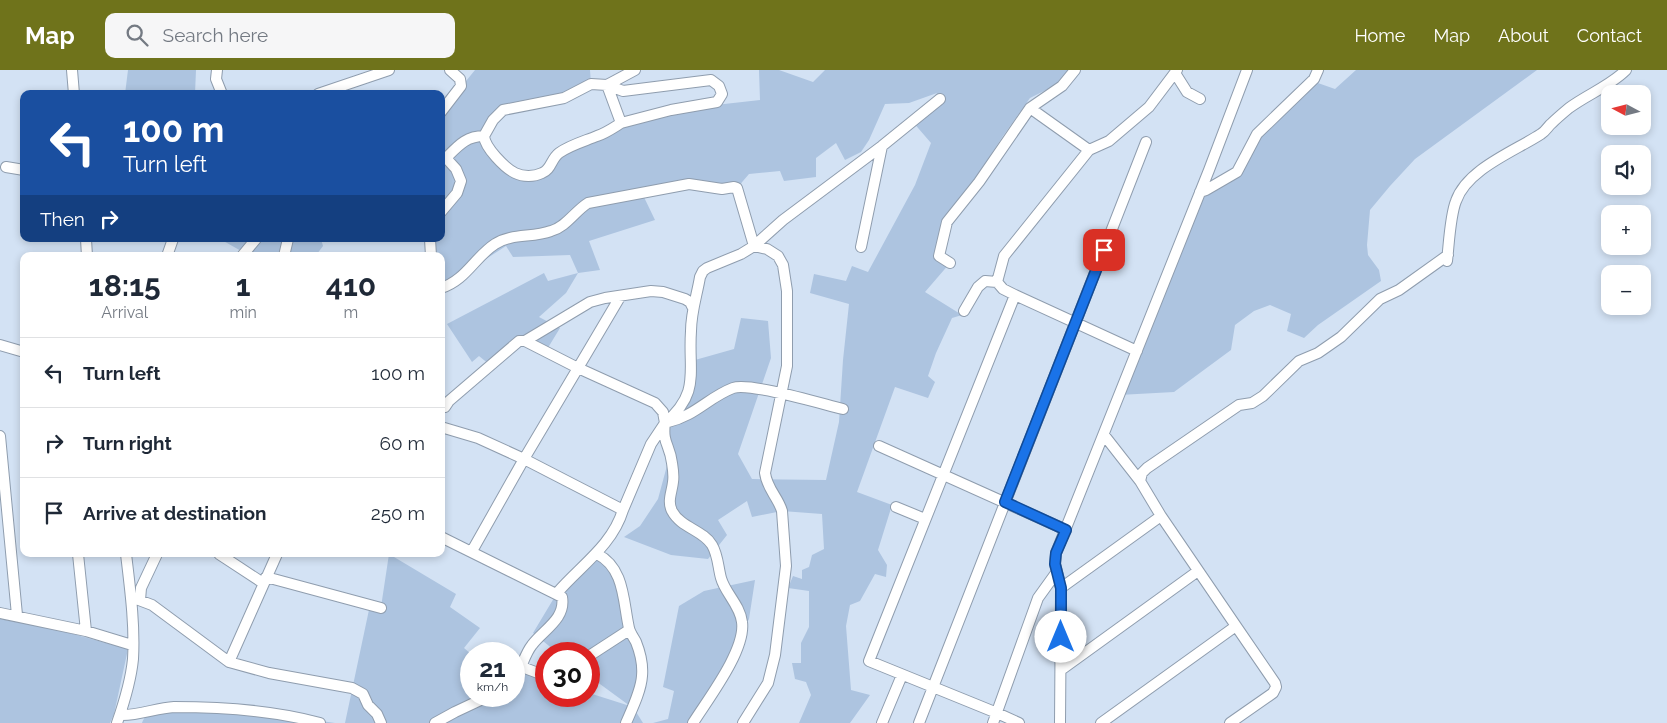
<!DOCTYPE html>
<html lang="en">
<head>
<meta charset="utf-8">
<style>
  :root { --surface:#fff; --page:#f6f6f7; --text:#1f2937; --muted:#747a83; --line:#e0e1e3; --accent:#6f731b }
  body { margin:0; font-family:Raleway,sans-serif; background:var(--page); color:var(--text); height:100vh; display:flex; flex-direction:column; font-size:19px; white-space:nowrap }
  * { box-sizing:border-box; margin:0 }
  p { font-size:16px; color:var(--muted) }
  .icon { flex:none; width:28px; height:28px; fill:none; stroke:currentColor; stroke-width:2; stroke-linecap:round; stroke-linejoin:round }
  .map { position:relative; flex:1; overflow:hidden }
  .side { position:absolute; left:20px; top:182px; width:425px; height:305px; display:flex; flex-direction:column; background:var(--surface); border-radius:10px; box-shadow:0 2px 8px #0003 }
  .side>* { flex:none }
  .banner { position:absolute; left:20px; top:20px; width:425px; height:152px; border-radius:10px; box-shadow:0 2px 8px #0003; background:#1a4fa0; color:#fff; overflow:hidden }
  .needle { width:32px; rotate:277deg }
  .controls { position:absolute; left:1601px; top:15px; display:grid; gap:10px }
  .controls a { display:grid; place-items:center; width:50px; height:50px; border-radius:10px; background:var(--surface); box-shadow:0 2px 8px #0003; font-size:25px }
  .speed { position:absolute; left:460px; top:572px; display:flex; gap:10px; font-size:25px; font-weight:700; text-align:center }
  .speed>* { display:grid; place-content:center; width:65px; height:65px; border-radius:50%; background:var(--surface); box-shadow:0 2px 8px #0003; line-height:1 }
  .speed small { font-size:12px; font-weight:400 }
  .speed .limit { border:8px solid #d22; background:#fff; color:#111 }
  .pin { position:absolute; display:grid; place-items:center; width:42px; height:42px; color:#fff; margin:-21px; border-radius:10px; box-shadow:0 2px 8px #0006 }
  .me { position:absolute; width:55px; margin:-28px; rotate:0deg; stroke-linejoin:round; filter:drop-shadow(0 0 4px #0008) }
  .turn { display:flex; align-items:center; gap:18px; height:105px; padding:0 20px; font-size:22px }
  .turn .icon { width:65px; height:65px; stroke-width:2.5 }
  .turn b { display:block; font-size:35px; line-height:42px }
  .then { display:flex; align-items:center; height:48px; padding:0 20px; background:#0003; gap:10px; font-size:19px }
  .eta { display:flex; justify-content:space-evenly; align-items:center; height:85px; text-align:center }
  .eta b { font-size:30px; font-weight:700; line-height:35px }
  ul { padding:0; list-style:none }
  li { display:flex; align-items:center; gap:15px; height:70px; padding:0 20px; border-top:1px solid var(--line) }
  li div { flex:1 }
  li b { display:block; font-size:19px }
  li em { font-style:normal }
  header { display:flex; align-items:center; gap:30px; box-sizing:border-box; height:70px; padding:0 25px; background:var(--accent); color:#fff }
  header strong { font-size:24px }
  nav { display:flex; gap:28px; margin-inline-start:auto; font-size:18px }
  .search { width:350px; height:45px; background:var(--page); display:flex; align-items:center; gap:12px; box-sizing:border-box; padding:0 18px; border-radius:10px; color:var(--muted); font-size:19px }
  .map>svg:first-child { display:block }
  .green { fill:#adc4e0 }
  .lines { fill:none; stroke-linecap:round; stroke-linejoin:round }
  .minor-casing { stroke:#8f9dae; stroke-width:12 }
  .minor { stroke:#fff; stroke-width:10 }
  .route-casing { stroke:#114b97; stroke-width:12 }
  .route { stroke:#1a73e8; stroke-width:9 }
</style>
</head>
<body>
<header>
<strong>Map</strong>
<div class="search"><svg class="icon" aria-label="search" viewBox="0 0 24 24"><circle cx="10" cy="10" r="6"/><path d="M15 15l6 6"/></svg>Search here</div>
<nav><a>Home</a><a>Map</a><a>About</a><a>Contact</a></nav>
</header>
<div class="map">
<svg width="1667" height="653" viewBox="0 0 1667 653">
  <rect width="100%" height="100%" fill="#d3e2f4"/>
  <path class="green" d="M128,0H196L195,24H125Z
    M475,0H590L591,14L564,28L508,38L485,65L506,96L536,105L576,74L671,40L760,30L759,0H779L813,12L825,0H1068L1056,15L1030,28L1003,66L947,152L933,186L950,193L925,222L962,245L952,248L936,283L928,306L935,312L928,328L895,317L857,422L892,435L878,480L887,495L886,507L875,504L860,531L850,535L846,556L851,620L870,625L850,653H799L811,625L806,612L795,609L792,593H801V573L809,557V521L788,518L793,506L802,509V500L809,497L812,485L824,479L822,444L782,441L752,447L747,431L718,450L727,465L708,489L671,485L624,467L640,456L658,429L672,377L665,353L681,347C692,326 696,313 695,290L734,279L741,248L768,251L771,288L738,384L752,409L826,410L839,352L843,290L849,234L810,223L814,204L846,211L852,196L868,202L915,115L931,73L912,51L937,23L909,33L885,34L869,70L861,82L845,90L836,73L816,88V107L784,111L780,101L749,104L737,118L702,115L642,123L655,150L589,171L600,200L578,203L566,223L539,247L560,258L546,281L525,271L490,295L479,286L472,292L447,254L544,203L548,211L578,203L570,185L513,187L506,176L441,218V186H431L430,169H441V42Z
    M1356,0H1537L1415,89L1390,116L1370,140L1367,175L1368,185L1379,200L1381,211L1318,255L1304,268L1287,261L1291,244L1270,235L1254,241L1235,255L1231,280L1174,322L1119,325L1198,132L1237,102L1260,63L1315,12L1335,19Z
    M220,169H321L323,176L317,184L318,186H250Z
    M389,484L456,524L450,537L480,558L464,578L471,584V626H514V609L520,600L546,602V626H589V623L630,636L589,606V584H559L533,563L557,523L597,484L609,492L640,587L633,637L643,653H345L370,535L381,537Z
    M755,510L749,549L693,653H653L668,649L674,621L663,617L679,536L704,521Z
    M0,549L51,558L128,579L114,644L110,653H0Z
    M161,639L307,649L335,653H142C144,645 153,642 161,639Z"/>
  <g class="lines">
    <defs>
      <path id="minor" d="M72,0L74,24
        M217,0L216,9L222,24
        M1175,3L1187,22L1200,29
        M318,24L389,0
        M1030,38L1089,80
        M441,42L461,16L460,9L450,0
        M621,53L671,40L717,32L722,24L719,16L711,10L623,21L607,15L635,0
        M446,88C458,76 466,66 484,66C485,78 505,98 515,103C523,107 534,107 542,103C551,100 551,89 559,83C570,75 585,71 597,66C606,63 613,58 621,53L607,15L591,14L564,28L503,40L493,50L484,66
        M441,90L446,88L456,99L461,111L457,123L441,142
        M6,97L24,100
        M1200,122L1206,120L1237,102L1257,64L1314,9L1318,0
        M86,169L87,186
        M430,169L431,186
        M861,177L882,76
        M167,186L173,169
        M242,186L256,169
        M284,186L288,169
        M1447,191C1449,174 1450,146 1456,131C1467,99 1515,81 1541,64C1546,61 1548,56 1552,53C1557,48 1563,43 1569,38C1588,24 1610,16 1626,0
        M950,193L939,186L947,152L979,112L1030,38L1062,16L1075,0
        M997,212L1003,219L1015,225L1137,281
        M441,218C465,211 475,187 495,174C512,163 532,168 551,161C566,157 575,141 588,133L689,114L722,119L734,117L737,118L754,176
        M1015,225L869,591L997,643L1019,653
        M620,227L578,298L655,333L663,342L665,353L651,374L623,440
        M964,241L978,217L985,211L997,212L1004,186L1089,80L1109,71L1149,37L1177,0
        M525,271L590,232L605,228L651,221L663,222L685,229L690,232L693,238
        M0,275L24,282
        M445,337L449,331L519,271H525L578,298L524,389L623,440C612,476 580,496 557,523
        M668,352C695,346 709,327 733,318C750,312 822,334 843,339
        M441,357L478,368L524,389L472,481
        M1104,365L1140,411
        M0,366L17,545
        M879,376L1066,460
        M896,437L925,449
        M441,467L562,527C566,549 543,560 532,575C524,585 522,599 514,609
        M78,484L86,561
        M219,484L263,513
        M597,484C625,498 623,532 629,558C630,563 634,568 636,572C640,582 643,595 642,606C641,621 632,639 626,653
        M266,507L381,538
        M1061,518L1055,494L1056,483L1209,100L1247,0
        M131,527L152,535L229,592L269,603L352,618L363,624L368,635L377,644L381,653
        M140,530L141,518L157,484
        M0,543L86,561L132,575
        M589,586L629,560
        M229,592L277,484
        M522,597L538,603H546
        M1061,600L1198,501
        M120,645C138,646 156,638 174,637C222,637 273,640 320,653
        M117,653C124,633 131,610 133,589C135,554 130,518 126,484
        M435,653L455,642L489,626
        M693,653C708,629 746,580 742,552C740,535 725,523 721,508C718,497 718,485 712,475C703,460 681,458 672,441C667,431 672,422 673,412C674,406 673,399 672,393C670,375 662,373 665,353C701,322 688,302 691,261C691,242 697,225 700,207L703,201L707,198L741,184L754,176L783,150L882,76L940,29
        M743,653L768,613L775,585L786,496L782,441C778,427 767,419 765,403L787,296V221L783,195L778,186L767,179L754,176
        M882,653L902,605
        M919,653L1146,72
        M993,653L1038,528L1056,503
        M1060,653L1061,518L1161,446L1140,411L1142,403L1147,398L1239,335L1252,333L1263,326L1299,291L1318,283L1341,267L1380,229L1399,220L1448,185
        M1101,653L1236,556L1161,446
        M1230,653L1273,623L1276,617L1275,613L1236,556"/>
    </defs>
    <use href="#minor" class="minor-casing"/>
    <use href="#minor" class="minor"/>
  </g>
  <g class="lines">
    <defs>
      <path id="route" d="M1061,567V518L1055,494L1056,483L1066,460L1005,432L1104,180"/>
    </defs>
    <use href="#route" class="route-casing"/>
    <use href="#route" class="route"/>
  </g>
</svg>
<div class="controls">
<a><svg class="needle" viewBox="-14 -14 28 28"><path d="M0-13l5 13h-10z" fill="#e53935"/><path d="M0 13l5-13h-10z" fill="#747a83"/></svg></a>
<a><svg class="icon" aria-label="sound" viewBox="0 0 24 24"><path d="M4 9h4l5-4v14l-5-4H4zM17 9q2 3 0 6"/></svg></a>
<a>+</a>
<a>−</a>
</div>
<div class="speed"><div>21<small>km/h</small></div><div class="limit">30</div></div>
<div class="pin" style="left:1104px;top:180px;background:#d93025"><svg class="icon" aria-label="arrive" viewBox="0 0 24 24"><path d="M6 21V4h12l-3 4 3 4H6"/></svg></div>
<svg class="me" style="left:1061px;top:567px" viewBox="-20 -20 40 40"><circle r="19" fill="#fff"/><path d="M0-13L10 11 0 6-10 11z" fill="#1a73e8"/></svg>
<div class="banner">
<div class="turn"><svg class="icon" aria-label="left" viewBox="0 0 24 24"><path d="M17 20v-9H6M10 6l-5 5 5 5"/></svg><div><b>100 m</b>Turn left</div></div>
<div class="then">Then<svg class="icon" aria-label="right" viewBox="0 0 24 24"><path d="M7 20v-9h11M14 6l5 5-5 5"/></svg></div>
</div>
<section class="side">
<div class="eta">
<div><b>18:15</b><p>Arrival</p></div>
<div><b>1</b><p>min</p></div>
<div><b>410</b><p>m</p></div>
</div>
<ul>
<li><svg class="icon" aria-label="left" viewBox="0 0 24 24"><path d="M17 20v-9H6M10 6l-5 5 5 5"/></svg><div><b>Turn left</b></div><em>100 m</em></li>
<li><svg class="icon" aria-label="right" viewBox="0 0 24 24"><path d="M7 20v-9h11M14 6l5 5-5 5"/></svg><div><b>Turn right</b></div><em>60 m</em></li>
<li><svg class="icon" aria-label="arrive" viewBox="0 0 24 24"><path d="M6 21V4h12l-3 4 3 4H6"/></svg><div><b>Arrive at destination</b></div><em>250 m</em></li>
</ul>
</section>
</div>
</body>
</html>
